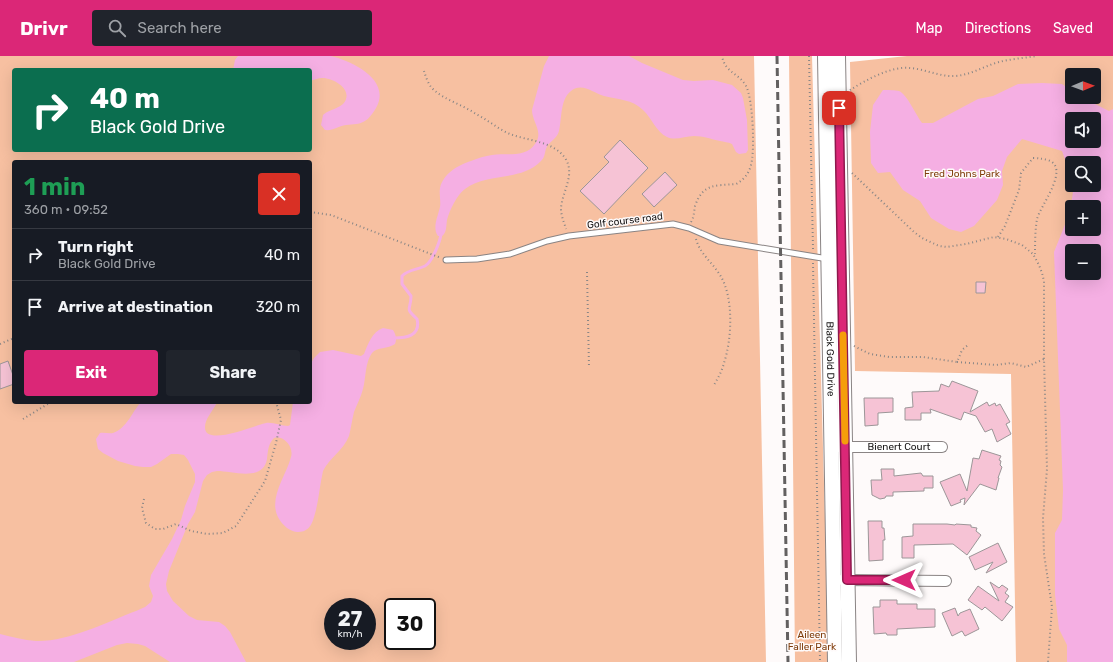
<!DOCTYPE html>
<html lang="en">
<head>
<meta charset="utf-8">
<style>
  :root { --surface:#171b24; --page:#20242c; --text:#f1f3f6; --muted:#9ea1a6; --line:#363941; --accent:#db2777 }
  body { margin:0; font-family:Rubik,sans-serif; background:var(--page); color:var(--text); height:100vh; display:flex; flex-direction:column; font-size:15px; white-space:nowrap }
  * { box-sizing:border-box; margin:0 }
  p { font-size:13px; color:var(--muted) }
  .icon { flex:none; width:22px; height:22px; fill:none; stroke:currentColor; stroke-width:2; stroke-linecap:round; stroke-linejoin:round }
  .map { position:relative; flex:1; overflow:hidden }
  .sheet { position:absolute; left:12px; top:104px; width:300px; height:244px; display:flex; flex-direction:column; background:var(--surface); border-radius:4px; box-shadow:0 4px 16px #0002 }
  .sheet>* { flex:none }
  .banner { position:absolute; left:12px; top:12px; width:300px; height:84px; border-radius:4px; box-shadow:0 4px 16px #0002; background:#0b6e4f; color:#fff; overflow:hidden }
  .needle { width:26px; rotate:89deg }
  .fabs { position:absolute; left:1065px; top:12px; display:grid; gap:8px }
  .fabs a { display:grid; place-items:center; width:36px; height:36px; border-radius:4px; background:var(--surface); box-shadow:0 4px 16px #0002; font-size:20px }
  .speed { position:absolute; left:324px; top:542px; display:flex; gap:8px; font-size:20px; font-weight:700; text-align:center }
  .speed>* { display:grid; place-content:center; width:52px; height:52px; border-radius:50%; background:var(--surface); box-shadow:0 4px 16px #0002; line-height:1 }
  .speed small { font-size:10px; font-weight:400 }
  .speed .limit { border:2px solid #111; border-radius:6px; background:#fff; color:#111 }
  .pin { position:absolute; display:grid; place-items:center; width:34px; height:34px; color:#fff; margin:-17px; border-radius:8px; box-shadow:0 2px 6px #0006 }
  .me { position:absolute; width:44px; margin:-22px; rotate:270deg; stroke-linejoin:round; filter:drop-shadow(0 0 3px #0008) }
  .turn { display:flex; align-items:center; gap:14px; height:84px; padding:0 12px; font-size:18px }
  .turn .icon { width:52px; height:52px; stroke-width:2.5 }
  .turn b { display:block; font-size:28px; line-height:34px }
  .round { display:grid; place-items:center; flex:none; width:42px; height:42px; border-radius:4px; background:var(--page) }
  .overview { display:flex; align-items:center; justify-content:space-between; height:68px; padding:0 12px }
  h1 { font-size:24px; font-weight:700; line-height:30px; color:#1e9e55 }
  .cta { display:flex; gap:8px; margin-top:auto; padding:8px 12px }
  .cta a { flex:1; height:46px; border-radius:4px; background:var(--accent); color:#fff; font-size:16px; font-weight:700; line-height:46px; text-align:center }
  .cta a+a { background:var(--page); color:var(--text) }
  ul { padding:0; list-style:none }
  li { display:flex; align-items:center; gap:12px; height:52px; padding:0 12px; border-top:1px solid var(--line) }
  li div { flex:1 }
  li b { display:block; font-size:15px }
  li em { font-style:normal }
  header { display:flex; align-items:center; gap:24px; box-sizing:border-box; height:56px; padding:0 20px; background:var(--accent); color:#fff }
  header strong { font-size:19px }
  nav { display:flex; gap:22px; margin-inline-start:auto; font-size:14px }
  .search { width:280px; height:36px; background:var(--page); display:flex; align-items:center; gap:10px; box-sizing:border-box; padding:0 14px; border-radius:4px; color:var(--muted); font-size:15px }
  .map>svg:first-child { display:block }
  .green { fill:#f7c0a1; fill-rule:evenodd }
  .water { fill:#f5afe3; fill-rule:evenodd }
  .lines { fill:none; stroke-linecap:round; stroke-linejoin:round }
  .stream { stroke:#f5afe3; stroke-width:3 }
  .building { fill:#f6c3d5; stroke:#9c9698 }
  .service-casing { stroke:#8a8484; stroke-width:7 }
  .minor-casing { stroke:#8a8484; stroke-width:12 }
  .secondary-casing { stroke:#8a8484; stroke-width:16 }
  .path { stroke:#898686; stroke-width:2; stroke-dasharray:1 3; stroke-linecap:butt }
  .service { stroke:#fff; stroke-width:5 }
  .minor { stroke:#fff; stroke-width:10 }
  .secondary { stroke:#fff; stroke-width:14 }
  .rail { stroke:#636060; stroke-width:3; stroke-dasharray:8 4; stroke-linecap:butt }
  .route-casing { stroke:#8e194d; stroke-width:10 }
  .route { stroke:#db2777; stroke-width:7 }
  .slow { stroke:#f59e0b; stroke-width:7 }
  .labels { text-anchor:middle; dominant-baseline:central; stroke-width:3; stroke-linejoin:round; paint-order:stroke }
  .park-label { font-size:10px; fill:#803e0c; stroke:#fefafa }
  .street-label { font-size:10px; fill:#171515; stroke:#fefafa }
</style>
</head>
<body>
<header>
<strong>Drivr</strong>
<div class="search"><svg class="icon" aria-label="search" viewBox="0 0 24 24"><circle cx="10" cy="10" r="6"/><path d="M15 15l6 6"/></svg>Search here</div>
<nav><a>Map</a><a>Directions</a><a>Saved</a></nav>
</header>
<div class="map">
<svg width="1113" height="606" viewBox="0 0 1113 606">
  <rect width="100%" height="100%" fill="#fefafa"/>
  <path class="green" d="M0,0H754L766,606H0ZM14,14H310V94H14ZM14,106H310V346H14ZM333,551H367V585H333ZM393,551H427V585H393Z
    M789,0H812L829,606H795Z
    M907,0H1113V606H1016L1011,318L855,315L850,6ZM1072,19H1094V41H1072ZM1072,63H1094V85H1072ZM1072,107H1094V129H1072ZM1072,151H1094V173H1072ZM1072,195H1094V217H1072Z"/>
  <path class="water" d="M238,0H331C352,5 392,24 376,52C367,67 362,68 346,69C338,70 333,75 325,74L321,69L323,59C329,53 344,52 346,43C350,31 332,22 322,22C318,22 314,24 310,25V14H233L235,4Z
    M549,0H629L642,7L683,24L694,25L713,24L732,29L741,37L743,42L747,64L748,94L746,97L739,98L736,96L732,88C728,86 724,86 720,85C711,83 703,80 694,80C685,80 675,85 667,81C656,76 652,62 643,54C632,43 619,44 604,40C593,37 582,26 571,35C560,43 562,63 559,75C557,82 552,84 548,89C544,94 546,101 541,105C521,126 487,116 465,133C457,139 450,153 447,164C446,170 447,176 442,180H438C432,172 438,160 440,151C441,145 439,139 440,132C443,118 458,109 471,105C478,102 485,100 492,99C506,97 526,102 535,88C544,76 532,66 532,54L544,10Z
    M1042,27L1062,28L1072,35V41H1081L1109,55L1113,53V606H1067V589L1059,573L1055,539V477L1062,464L1063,434L1054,196L1070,156L1074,129H1094V107H1072V123L1062,95L1022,83L1007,101L1002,115L1003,129L997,144L974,170L961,176L949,173L931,162L920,145L903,134L890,116L878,117L871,107L870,76L873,49L883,34C888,34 895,34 899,35C907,38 916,59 922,67H933L978,43L993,40L1018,28ZM1072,63H1094V85H1072ZM1072,151H1094V173H1072ZM1072,195H1094V217H1072Z
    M383,272L393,274C396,279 397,283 395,288C388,293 377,291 372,297C365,306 366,322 363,333C361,341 357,348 354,356C352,364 351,372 349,380C343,395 329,402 323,415C320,428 319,441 316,454C313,465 311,476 298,476C294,476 290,474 287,472C261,450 285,424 291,401C294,391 284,379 274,382C268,388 268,395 267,403C263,426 233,415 217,415L212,416L207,419L203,425L195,456L188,468L169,515L166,528L167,535L173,545L189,560L197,564L219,566L225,570L230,576L246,606H170L145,590L138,588L127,587L117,589L74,606H0V578C12,581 24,584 36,585C68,586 107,566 136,555L145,551L151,546L153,540L149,530L151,519L172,483L181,464L185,450L195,426V418L188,404L184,399L178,398H171L157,408L151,411H143L135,410L118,405L103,397L98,393L96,383L100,377C104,376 109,378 113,377C127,372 132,356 141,346H217C214,354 205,362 205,371C204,392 258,368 266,367C273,366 281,370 288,370L290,369L293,346H310V309L314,302L320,296L333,294L361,300L364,298C368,288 372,276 383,272Z"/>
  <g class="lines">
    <path class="stream" d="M394,282C406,282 421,280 417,263C404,251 411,255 411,240L402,228V220C409,213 417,214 425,210C432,206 440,186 441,178"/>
  </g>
  <path class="building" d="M620,84L648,112L604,158L580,135L609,106L604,101Z
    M665,116L677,129L654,151L642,138Z
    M976,226H986L985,237H976Z
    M8,305L14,322V328L0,333V308Z
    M952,325L978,335L970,356L987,346L989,350L995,347L996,350L1000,348L1010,366L1006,368L1011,378L997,386L992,373L985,376L976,360L964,356L961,364L930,353L931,357H921V364H905V352L913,351L912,336L939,335L941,328L949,331Z
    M864,342H893V356L878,357V369L865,370Z
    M982,394L1001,400L999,404L1001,405L1000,409L1002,411L998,422H999L996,434L980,428L964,449L965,442L960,444L961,446L951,450L940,426L960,418L967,435L973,402L979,403Z
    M881,413H894V420L921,417L923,420H933V432H924V435L893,436V440H886L885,442L880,443L872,439L871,424H882Z
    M868,465H882V472H884L885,484H883V504L869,505Z
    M913,468H947L955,469L956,468L971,469V471L977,472L976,475L981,479L967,499L953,488L914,489V502H902V481L913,480Z
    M998,487L1007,506L986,517L993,506L975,514L969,501Z
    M990,526L999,532L1002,529L1008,533L1005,537L1009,540L1005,546L1013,551L1002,565L985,551L982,554L968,544L978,530L999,545Z
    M880,544H897V548H917V553H935V571L897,573V579H887L886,577L874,578L873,551H880Z
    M955,552L958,560L960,557L970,553L979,573L965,580L962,575L952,580L942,557Z"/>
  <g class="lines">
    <defs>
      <path id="service" d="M446,204L477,203L510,198L547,185L569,180L673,168L689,172L719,185L828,203"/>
      <g id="minor">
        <path id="s1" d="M839,391H942"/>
        <path d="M842,524L946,525"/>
      </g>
      <g id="secondary">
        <path id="s2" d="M825,0L835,606"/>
        <path d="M838,0L849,606"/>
      </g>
    </defs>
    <use href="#service" class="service-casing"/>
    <use href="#minor" class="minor-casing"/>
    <use href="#secondary" class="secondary-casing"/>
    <path class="path" d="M809,0L813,193
      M424,15C426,21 428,29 434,34C445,44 463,49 476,58C488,64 498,73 510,78C528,85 553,85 565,102C576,118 562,136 561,152C561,160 564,166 566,173
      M850,34C866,24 891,10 910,12C925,13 940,21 955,20C971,19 984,10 999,6C1011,3 1024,2 1036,0
      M852,117L914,176L922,182L939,190L947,191L966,188L994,181L1006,183L1022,189L1033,198L1039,209L1042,217L1044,225V303L1047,413L1043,462L1044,498L1052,551L1048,606
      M310,156L331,159L441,202
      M691,166C694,161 694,156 695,150C703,127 715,130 736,128C744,124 749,117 751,109C755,95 753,43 746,30C739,17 725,17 722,0
      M998,181L1005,170L1019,134L1021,117L1033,102C1039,102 1043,103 1048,104C1071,112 1040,150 1037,163C1035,175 1035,188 1035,200
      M696,183C700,198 712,206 720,219C734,241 732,283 724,307C722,315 718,322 714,329
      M813,207L820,606
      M587,216L589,311
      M0,288L14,282
      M854,290L870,298L889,301H923L957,306L962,294L968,289
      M957,306L996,309L1011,307L1026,311L1044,303
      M23,363L51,346
      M144,443L142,452L146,467L155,473H163L176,468L191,475L207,478L223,477L236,470L265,425L276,387L281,364L276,346"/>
    <use href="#service" class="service"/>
    <use href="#minor" class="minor"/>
    <use href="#secondary" class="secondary"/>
    <path class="rail" d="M777,0L788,606"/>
  </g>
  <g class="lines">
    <defs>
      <path id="route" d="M839,52L847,524H904"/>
    </defs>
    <use href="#route" class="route-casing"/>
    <use href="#route" class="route"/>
    <path class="slow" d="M843,279L845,385"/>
  </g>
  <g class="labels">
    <g class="park-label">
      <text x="962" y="118">Fred Johns Park</text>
      <text x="812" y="579">Aileen<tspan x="812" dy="12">Faller Park</tspan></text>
    </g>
    <g class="street-label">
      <text transform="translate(625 165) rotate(-7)">Golf course road</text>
      <text stroke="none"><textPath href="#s2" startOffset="303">Black Gold Drive</textPath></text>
      <text stroke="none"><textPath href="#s1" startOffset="60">Bienert Court</textPath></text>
    </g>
  </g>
</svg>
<div class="fabs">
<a><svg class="needle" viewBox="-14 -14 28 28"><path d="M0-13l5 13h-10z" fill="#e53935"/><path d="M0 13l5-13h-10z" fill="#9ea1a6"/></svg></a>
<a><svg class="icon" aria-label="sound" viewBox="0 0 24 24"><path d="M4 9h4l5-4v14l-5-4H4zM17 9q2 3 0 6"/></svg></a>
<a><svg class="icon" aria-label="search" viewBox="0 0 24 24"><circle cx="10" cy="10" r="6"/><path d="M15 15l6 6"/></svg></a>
<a>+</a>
<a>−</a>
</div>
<div class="speed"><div>27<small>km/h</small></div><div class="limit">30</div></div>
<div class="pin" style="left:839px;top:52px;background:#d93025"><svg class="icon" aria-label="arrive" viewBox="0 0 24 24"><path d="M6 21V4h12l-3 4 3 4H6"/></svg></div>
<svg class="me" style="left:904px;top:524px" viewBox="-20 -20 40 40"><path d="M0-17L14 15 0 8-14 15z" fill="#db2777" stroke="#fff" stroke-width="4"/></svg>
<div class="banner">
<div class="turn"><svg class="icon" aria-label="right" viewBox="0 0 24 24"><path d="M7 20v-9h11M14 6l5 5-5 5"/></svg><div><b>40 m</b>Black Gold Drive</div></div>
</div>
<section class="sheet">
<div class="overview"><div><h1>1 min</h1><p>360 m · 09:52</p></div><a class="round" style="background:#d93025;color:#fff"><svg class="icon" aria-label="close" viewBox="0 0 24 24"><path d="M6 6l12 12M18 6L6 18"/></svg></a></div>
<ul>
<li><svg class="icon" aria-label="right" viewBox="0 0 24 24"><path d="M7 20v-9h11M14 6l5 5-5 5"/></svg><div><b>Turn right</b><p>Black Gold Drive</p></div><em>40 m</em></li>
<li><svg class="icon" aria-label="arrive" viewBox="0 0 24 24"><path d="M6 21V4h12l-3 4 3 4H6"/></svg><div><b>Arrive at destination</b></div><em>320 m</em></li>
</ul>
<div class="cta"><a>Exit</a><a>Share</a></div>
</section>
</div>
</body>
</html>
